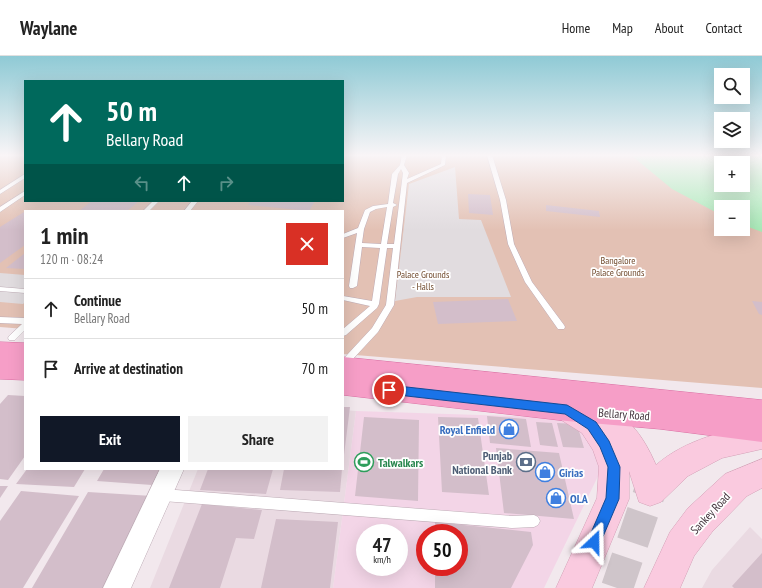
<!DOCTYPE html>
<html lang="en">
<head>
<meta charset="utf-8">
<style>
  :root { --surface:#fff; --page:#f2f2f2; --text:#222; --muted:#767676; --line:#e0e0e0; --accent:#111827 }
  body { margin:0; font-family:"PT Sans Narrow",sans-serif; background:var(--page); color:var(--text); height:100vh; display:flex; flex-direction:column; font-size:15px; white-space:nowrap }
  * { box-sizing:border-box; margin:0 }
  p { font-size:13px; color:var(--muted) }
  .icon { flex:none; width:22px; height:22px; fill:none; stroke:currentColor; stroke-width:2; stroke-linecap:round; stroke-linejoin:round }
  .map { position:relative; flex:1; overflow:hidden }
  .drawer { position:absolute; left:24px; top:154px; width:320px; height:260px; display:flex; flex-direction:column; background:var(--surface); border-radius:0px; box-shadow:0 4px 16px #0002 }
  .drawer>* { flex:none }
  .guide { position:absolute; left:24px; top:24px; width:320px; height:122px; border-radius:0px; box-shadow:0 4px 16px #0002; background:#00695c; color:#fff; overflow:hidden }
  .fabs { position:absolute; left:714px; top:12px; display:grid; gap:8px }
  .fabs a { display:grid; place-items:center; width:36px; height:36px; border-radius:0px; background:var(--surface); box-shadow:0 4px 16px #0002; font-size:20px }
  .speed { position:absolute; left:356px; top:468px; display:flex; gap:8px; font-size:20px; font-weight:700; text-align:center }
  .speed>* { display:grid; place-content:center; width:52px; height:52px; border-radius:50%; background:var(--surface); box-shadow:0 4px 16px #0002; line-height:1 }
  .speed small { font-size:10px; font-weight:400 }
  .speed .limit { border:6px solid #d22; background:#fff; color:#111 }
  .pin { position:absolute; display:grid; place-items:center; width:34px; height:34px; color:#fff; margin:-17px; border:2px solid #fff; border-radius:50%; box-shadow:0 1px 4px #0007 }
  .me { position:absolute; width:44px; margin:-22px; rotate:23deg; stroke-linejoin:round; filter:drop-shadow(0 0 3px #0008) }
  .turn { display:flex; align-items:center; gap:14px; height:84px; padding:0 16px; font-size:18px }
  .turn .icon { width:52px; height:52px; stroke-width:2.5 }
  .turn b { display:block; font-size:28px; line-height:34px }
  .lanes { display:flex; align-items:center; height:38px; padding:0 16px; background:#0003; justify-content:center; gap:20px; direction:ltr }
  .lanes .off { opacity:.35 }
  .round { display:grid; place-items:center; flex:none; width:42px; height:42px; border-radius:0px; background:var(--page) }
  .summary { display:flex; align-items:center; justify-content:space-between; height:68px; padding:0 16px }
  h1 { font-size:24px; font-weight:800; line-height:30px }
  .cta { display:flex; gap:8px; margin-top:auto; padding:8px 16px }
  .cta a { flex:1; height:46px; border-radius:0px; background:var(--accent); color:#fff; font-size:16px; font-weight:800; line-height:46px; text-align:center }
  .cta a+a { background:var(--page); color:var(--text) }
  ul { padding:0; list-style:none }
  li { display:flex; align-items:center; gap:12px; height:60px; padding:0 16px; border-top:1px solid var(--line) }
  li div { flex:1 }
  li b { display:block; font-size:15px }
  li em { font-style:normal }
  header { display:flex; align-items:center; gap:24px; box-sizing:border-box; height:56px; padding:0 20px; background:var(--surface); border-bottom:1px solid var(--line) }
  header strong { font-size:19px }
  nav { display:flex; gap:22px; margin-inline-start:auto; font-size:14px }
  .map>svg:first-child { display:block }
  .residential { fill:#eadae2 }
  .commercial { fill:#f3d5e7; fill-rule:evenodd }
  .green { fill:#e3c1b4; fill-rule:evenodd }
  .parking { fill:#e1dcdf }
  .water { fill:#a9eab8; fill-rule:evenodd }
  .building { fill:#d3beca }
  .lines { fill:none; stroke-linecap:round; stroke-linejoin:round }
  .secondary-tunnel { stroke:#cfc5ca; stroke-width:32; stroke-dasharray:32 16; stroke-linecap:butt }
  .lane-casing { stroke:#bdabb5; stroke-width:1 }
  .street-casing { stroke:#bdabb5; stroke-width:1 }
  .secondary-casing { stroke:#d4a0b7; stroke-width:1 }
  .primary-casing { stroke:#da6fa3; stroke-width:1 }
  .lane { fill:#fff; fill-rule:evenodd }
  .street { fill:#fff; fill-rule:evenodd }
  .secondary { fill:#facadf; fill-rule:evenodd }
  .primary { fill:#f69ec7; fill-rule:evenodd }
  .route { fill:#1a73e8; stroke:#114b97 }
  .labels { text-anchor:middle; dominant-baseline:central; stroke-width:3.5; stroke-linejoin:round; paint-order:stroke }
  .park-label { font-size:10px; fill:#724c2f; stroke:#fff }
  .near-street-label { font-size:12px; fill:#45373f; stroke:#fff }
  .near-shop-label { font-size:12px; font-weight:bold; fill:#366cbe; stroke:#fff; text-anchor:start }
  .near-service-label { font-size:12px; font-weight:bold; fill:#4e5e75; stroke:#fff; text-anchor:end }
  .near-leisure-label { font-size:12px; font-weight:bold; fill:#27864d; stroke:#fff; text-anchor:start }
</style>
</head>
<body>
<header>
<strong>Waylane</strong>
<nav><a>Home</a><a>Map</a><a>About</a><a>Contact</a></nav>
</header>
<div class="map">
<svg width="762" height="532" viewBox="0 0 762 532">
  <rect width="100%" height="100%" fill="#f2e8ed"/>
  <path class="residential" d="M343,354L356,355L333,532H150L198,413H343Z
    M750,471L762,483V532H702L712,514Z"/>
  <path class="commercial" d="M356,355L543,361L583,367L601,414L544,532H333ZM365,477H399V511H365ZM425,477H459V511H425Z"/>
  <path class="green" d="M0,99H25V145H343V99H762V332L343,298V155H25V273L0,271ZM721,107H743V129H721ZM721,151H743V173H721Z"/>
  <path class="parking" d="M455,111L459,163L481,164L511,241H417L395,245L409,128Z
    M0,217L25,219V246L23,248L0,246Z"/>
  <path class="water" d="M631,99H762V176L743,169V151H721V159L672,133ZM721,107H743V129H721Z"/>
  <path class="building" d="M468,138L490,139L493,159L469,157Z
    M92,145H139L127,155H79Z
    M251,145H315L309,155L248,149Z
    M546,149L599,155L600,161L546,155Z
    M24,156H25V189L0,207V171Z
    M25,197V213L6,212Z
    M508,243L517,265L438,268L433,246Z
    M752,245L762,246V259L759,258Z
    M8,339L25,340V400L8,424L0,423V348Z
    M343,351H350L344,399H343Z
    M487,360L526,363L531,391L490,387Z
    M364,361L419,364L418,445L355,440Z
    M438,361L478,362L489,439L442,436Z
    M536,366L552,367L558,391L540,389Z
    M557,367L577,368L584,392L563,391Z
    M496,392L559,397L574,463L504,457Z
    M27,413H85L74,431L16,428Z
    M104,413H160L152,429L97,425Z
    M208,413H273L266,438L200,434Z
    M284,413H342L340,436L280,434Z
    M0,430H8L0,442Z
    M21,435L79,440L23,532H0V465Z
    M88,436L152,440L109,532H32Z
    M202,448L262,454L254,483L236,482L220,532H169Z
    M276,463L338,466L330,532H261Z
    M435,466L531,476L533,489L511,532H435V511H459V477H435Z
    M762,497V532H734L732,530Z"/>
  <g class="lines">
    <path class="secondary-tunnel" d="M617,532L650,435"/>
    <defs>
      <path id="lane" d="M402,99H407L404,109L409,117L407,123L441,108L442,99H446L445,109L407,127L394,249L378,276L352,304L347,312L344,313L343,304L346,300L372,272L386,249L393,192H387L379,248L377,252L346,279L343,280V273L370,250L343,244V240L372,245L380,192L362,191L357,230L353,232H350L349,230L357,177L343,182V178L358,172L365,154L373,150L388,148L392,118L400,109ZM401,113L403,117L394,188H387L393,151L397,149L393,147L398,118ZM387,151L381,188L362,187L364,173L370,156L376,153Z
        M487,99H492L506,144L514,188L532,226L564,269L565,271L564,273H558L525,226L508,188L500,144Z
        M25,118V122L0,138V134Z
        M25,135V139L0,156V151Z
        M153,145H159L149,155H143Z
        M192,145H198L190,155H184Z
        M0,231L25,233V237L0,235Z
        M0,261L25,262V274L15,284H9L8,282L9,280L22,268L0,267Z
        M163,433L512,460L534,459L538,461L540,465L538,469L534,471L512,472L163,445L159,443L157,439L159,435Z"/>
      <path id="street" d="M160,413H184L131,532H103Z"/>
      <path id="secondary" d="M567,343L582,349L592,345C626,356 642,377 656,409C686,383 725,375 762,367V393L722,402L688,420L661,446L650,450L639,446L629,415V443L592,532H556L597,442L599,411L593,394L582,377L558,362L554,354L558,346Z
        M762,403V432L747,440L712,476L694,500L680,532H644L670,476L688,452L725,418Z"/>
      <path id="primary" d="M0,286L25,287V324L0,323Z
        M343,301L762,344V386L660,373L567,365L343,339Z"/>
    </defs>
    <use href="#lane" class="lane-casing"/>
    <use href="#street" class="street-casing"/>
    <use href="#secondary" class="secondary-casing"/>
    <use href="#primary" class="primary-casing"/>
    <use href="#lane" class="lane"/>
    <use href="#street" class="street"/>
    <use href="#secondary" class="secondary"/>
    <use href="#primary" class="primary"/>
  </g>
  <linearGradient id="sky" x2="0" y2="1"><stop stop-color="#8fcad5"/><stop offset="0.57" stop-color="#f9f5f7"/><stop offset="1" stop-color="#f9f5f7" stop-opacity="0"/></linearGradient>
  <rect width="762" height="174" fill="url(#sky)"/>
  <path class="route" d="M389,329L567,349L596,366L609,385L620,411L619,443L599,490L594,493L589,490L587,486L606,442L608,411L600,391L588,373L565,358L389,338L386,337L384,334L386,331Z"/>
  <defs>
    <symbol id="shop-ring" viewBox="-11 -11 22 22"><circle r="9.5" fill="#fff" stroke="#3f7fe0" stroke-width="1.5"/><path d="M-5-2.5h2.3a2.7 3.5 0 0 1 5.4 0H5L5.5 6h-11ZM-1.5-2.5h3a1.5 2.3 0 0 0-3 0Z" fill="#3f7fe0"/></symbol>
    <symbol id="stadium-ring" viewBox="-11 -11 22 22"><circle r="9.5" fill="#fff" stroke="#2e9e5b" stroke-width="1.5"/><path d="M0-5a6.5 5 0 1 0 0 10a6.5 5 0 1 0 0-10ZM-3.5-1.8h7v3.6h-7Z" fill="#2e9e5b"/></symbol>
    <symbol id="bank-ring" viewBox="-11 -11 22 22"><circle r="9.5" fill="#fff" stroke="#5c6f8a" stroke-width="1.5"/><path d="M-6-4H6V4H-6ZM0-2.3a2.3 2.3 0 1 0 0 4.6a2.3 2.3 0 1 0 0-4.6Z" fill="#5c6f8a"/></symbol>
  </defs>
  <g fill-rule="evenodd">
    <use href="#shop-ring" x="498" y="362" width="22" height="22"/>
    <use href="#stadium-ring" x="353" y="395" width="22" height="22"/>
    <use href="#bank-ring" x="515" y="395" width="22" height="22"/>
    <use href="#shop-ring" x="534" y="405" width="22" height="22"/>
    <use href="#shop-ring" x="545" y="431" width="22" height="22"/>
  </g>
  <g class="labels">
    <g class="park-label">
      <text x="618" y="204">Bangalore<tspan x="618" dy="12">Palace Grounds</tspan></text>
      <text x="423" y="218">Palace Grounds<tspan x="423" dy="12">- Halls</tspan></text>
    </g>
    <g class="near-street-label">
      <text transform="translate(624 358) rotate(4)">Bellary Road</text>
      <text transform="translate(710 457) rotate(-47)">Sankey Road</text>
    </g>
    <g class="near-shop-label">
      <text x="495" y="373" text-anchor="end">Royal Enfield</text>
      <text x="559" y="416">Girias</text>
      <text x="570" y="442">OLA</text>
    </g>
    <g class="near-service-label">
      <text x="512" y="399">Punjab<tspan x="512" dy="14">National Bank</tspan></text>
    </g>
    <g class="near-leisure-label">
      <text x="378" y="406">Talwalkars</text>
    </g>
  </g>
</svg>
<div class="fabs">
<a><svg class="icon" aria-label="search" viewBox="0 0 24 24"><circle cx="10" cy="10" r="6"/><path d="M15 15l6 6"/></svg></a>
<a><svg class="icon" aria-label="layers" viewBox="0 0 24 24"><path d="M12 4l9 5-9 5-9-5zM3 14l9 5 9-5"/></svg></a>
<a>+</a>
<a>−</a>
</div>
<div class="speed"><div>47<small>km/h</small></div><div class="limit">50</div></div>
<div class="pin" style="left:389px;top:334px;background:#d93025"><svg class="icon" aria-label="arrive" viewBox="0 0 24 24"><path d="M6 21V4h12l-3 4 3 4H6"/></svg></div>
<svg class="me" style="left:594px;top:486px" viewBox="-20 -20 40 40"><path d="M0-17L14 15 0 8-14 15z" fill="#1a73e8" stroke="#fff" stroke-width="4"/></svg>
<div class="guide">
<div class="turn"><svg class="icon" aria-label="ahead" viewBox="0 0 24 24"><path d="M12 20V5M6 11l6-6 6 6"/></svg><div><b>50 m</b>Bellary Road</div></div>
<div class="lanes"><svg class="icon off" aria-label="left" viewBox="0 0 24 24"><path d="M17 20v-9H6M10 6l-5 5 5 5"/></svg><svg class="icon" aria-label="ahead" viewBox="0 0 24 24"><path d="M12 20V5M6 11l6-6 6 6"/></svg><svg class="icon off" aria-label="right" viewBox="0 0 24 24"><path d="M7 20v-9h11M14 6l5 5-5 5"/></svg></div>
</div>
<section class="drawer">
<div class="summary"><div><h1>1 min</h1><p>120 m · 08:24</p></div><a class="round" style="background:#d93025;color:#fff"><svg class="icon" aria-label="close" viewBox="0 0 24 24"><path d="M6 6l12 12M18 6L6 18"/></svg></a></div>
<ul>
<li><svg class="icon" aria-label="ahead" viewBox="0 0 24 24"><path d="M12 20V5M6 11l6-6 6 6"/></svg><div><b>Continue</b><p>Bellary Road</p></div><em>50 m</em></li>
<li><svg class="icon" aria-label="arrive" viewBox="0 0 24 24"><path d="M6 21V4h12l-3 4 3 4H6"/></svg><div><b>Arrive at destination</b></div><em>70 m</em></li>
</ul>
<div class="cta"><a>Exit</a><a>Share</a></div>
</section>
</div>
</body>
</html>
